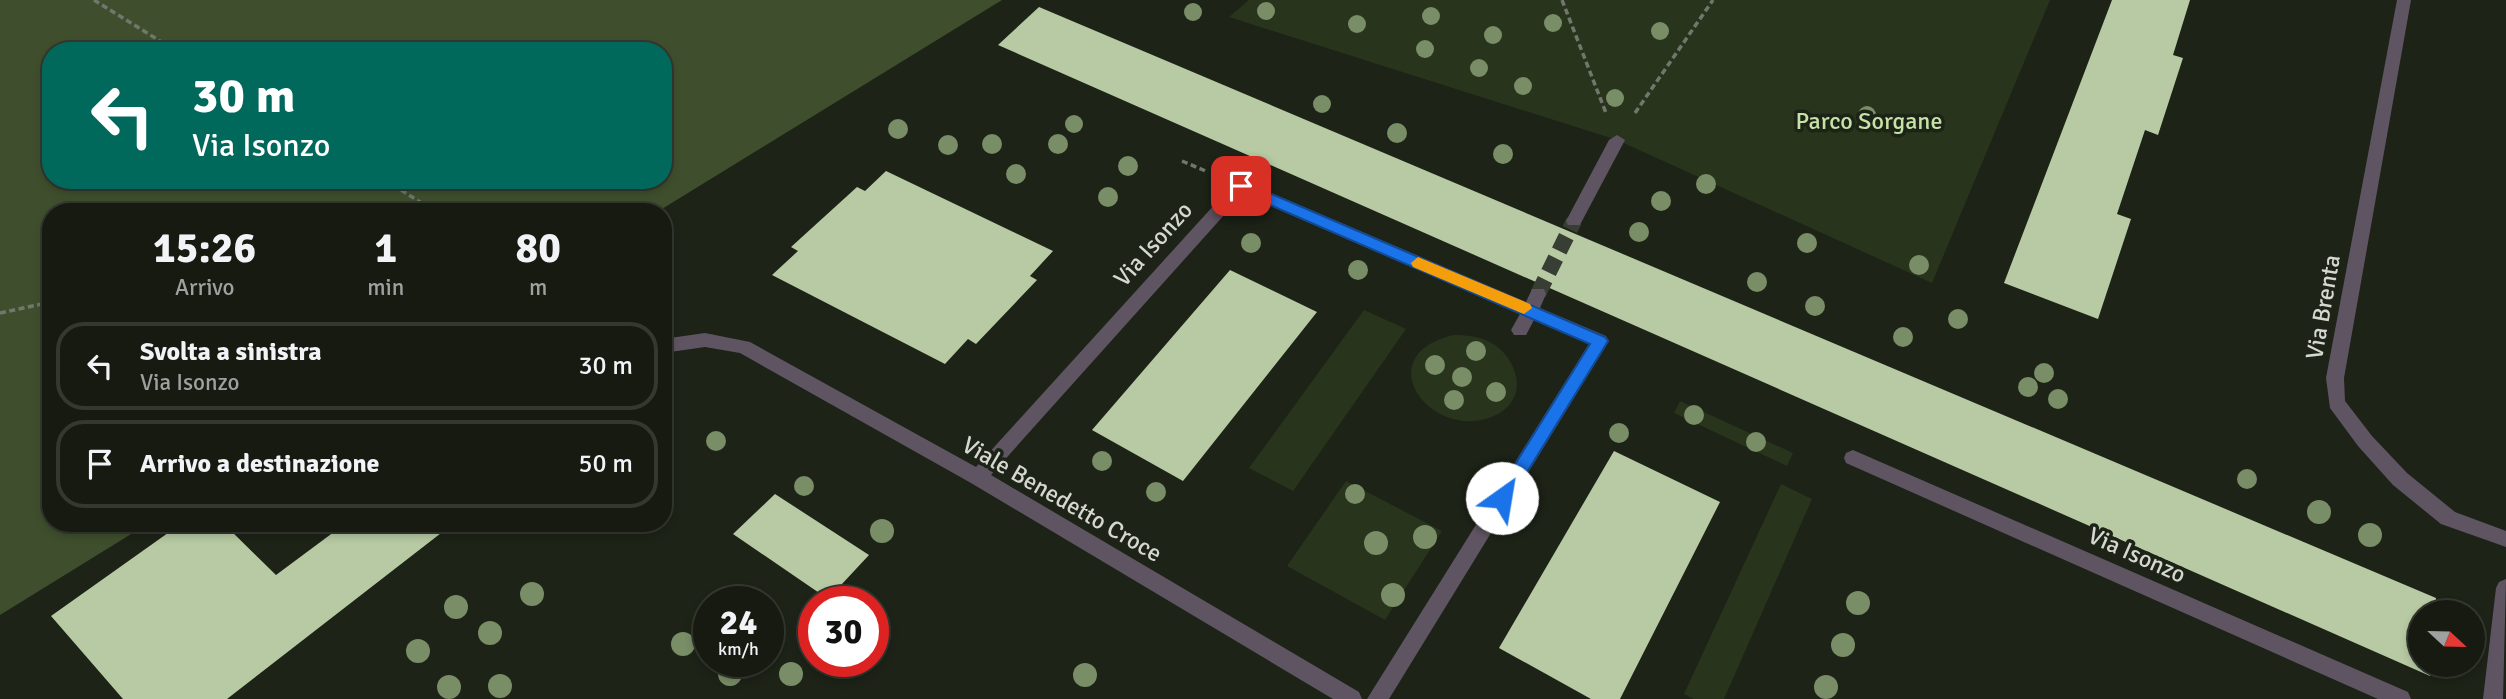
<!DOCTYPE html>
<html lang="it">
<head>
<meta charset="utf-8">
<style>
  :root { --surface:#161a11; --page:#1f231a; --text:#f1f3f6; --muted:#9ea19f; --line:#353831 }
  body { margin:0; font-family:Signika,sans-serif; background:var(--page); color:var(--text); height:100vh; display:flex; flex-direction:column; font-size:26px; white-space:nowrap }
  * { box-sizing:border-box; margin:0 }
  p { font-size:23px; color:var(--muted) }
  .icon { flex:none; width:38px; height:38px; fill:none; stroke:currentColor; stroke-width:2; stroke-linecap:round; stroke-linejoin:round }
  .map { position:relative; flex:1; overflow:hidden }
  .panel { position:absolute; left:42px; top:203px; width:630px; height:329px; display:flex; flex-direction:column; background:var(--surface); border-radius:28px; box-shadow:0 4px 10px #0003,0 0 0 2px var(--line) }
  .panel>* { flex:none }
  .banner { position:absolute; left:42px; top:42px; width:630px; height:147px; border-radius:28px; box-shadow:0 4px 10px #0003,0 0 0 2px var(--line); background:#00695c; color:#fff; overflow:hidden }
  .needle { width:46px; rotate:112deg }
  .tools { position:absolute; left:2408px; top:600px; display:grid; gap:14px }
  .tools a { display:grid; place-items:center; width:77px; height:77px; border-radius:50%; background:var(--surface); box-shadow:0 4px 10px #0003,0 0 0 2px var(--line); font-size:35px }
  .speed { position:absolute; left:693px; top:586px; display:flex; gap:14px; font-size:35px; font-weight:700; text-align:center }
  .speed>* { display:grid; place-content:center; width:91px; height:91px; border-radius:50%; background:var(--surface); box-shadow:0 4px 10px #0003,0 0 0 2px var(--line); line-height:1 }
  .speed small { font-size:18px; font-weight:400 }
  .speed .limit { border:10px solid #d22; background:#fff; color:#111 }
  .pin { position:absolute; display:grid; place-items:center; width:60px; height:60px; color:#fff; margin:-30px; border-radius:14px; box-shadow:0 4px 10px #0006 }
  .me { position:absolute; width:77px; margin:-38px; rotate:32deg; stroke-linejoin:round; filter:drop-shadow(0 0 5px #0008) }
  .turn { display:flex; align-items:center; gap:24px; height:147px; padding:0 35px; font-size:32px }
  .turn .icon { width:91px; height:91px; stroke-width:2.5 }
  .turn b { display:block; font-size:49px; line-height:60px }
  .eta { display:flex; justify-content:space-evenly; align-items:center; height:119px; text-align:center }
  .eta b { font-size:42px; font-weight:700; line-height:49px }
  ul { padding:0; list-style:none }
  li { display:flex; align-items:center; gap:21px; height:88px; margin:0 14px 10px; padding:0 21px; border:4px solid var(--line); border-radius:28px }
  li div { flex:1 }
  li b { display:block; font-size:26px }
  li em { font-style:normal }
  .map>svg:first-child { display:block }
  .green { fill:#28341b }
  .forest { fill:#3f4f2d; fill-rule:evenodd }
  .building { fill:#b7caa3 }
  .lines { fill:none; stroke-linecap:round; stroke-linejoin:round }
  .minor-tunnel { stroke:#383e33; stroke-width:16; stroke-dasharray:16 8; stroke-linecap:butt }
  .path { stroke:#72776d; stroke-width:3.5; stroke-dasharray:6 3.5; stroke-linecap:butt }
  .minor { fill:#5f5562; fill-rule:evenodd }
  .tree { fill:#798d66 }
  .route { fill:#1a73e8; stroke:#114b97; stroke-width:2 }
  .slow { fill:#f59e0b }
  .labels { text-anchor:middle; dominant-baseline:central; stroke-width:7; stroke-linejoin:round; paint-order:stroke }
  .park-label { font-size:24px; fill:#c5e3a6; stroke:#1d2317 }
  .street-label { font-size:24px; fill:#d4d8d0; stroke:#1d2317 }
</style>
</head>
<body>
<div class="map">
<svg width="2506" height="699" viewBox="0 0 2506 699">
  <rect width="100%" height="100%" fill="#1d2317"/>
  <path class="green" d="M1249,0H2050L1932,283L1617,140L1229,17Z
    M1364,310L1406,329L1293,491L1249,468Z
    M1453,335C1466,335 1478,336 1490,342C1517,357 1530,396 1498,414C1435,447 1364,357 1453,335Z
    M1680,401L1793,453L1787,466L1674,413Z
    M1346,481L1442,531L1385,620L1287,566Z
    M1781,484L1812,499L1724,699H1694L1684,694Z"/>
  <path class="forest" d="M0,0H1002L657,212H51V523H149L0,615ZM51,51H663V180H51Z"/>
  <path class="building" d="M2112,0H2190L2173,55L2183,58L2158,135L2145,130L2117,214L2131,219L2098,319L2004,283Z
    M1039,7L2436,598L2435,612H2420V665H2431L2430,676L998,45Z
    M886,171L1053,251L1030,276L1037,280L976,344L968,339L945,364L772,275L798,251L791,247L857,187L865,191Z
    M1230,270L1317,312L1183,481L1092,430Z
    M1614,451L1720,502L1620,699H1591L1499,648Z
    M775,494L869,555L828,599L733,534Z
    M182,523H223L276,575L346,523H454L227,699H123L51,616Z"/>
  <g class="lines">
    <path class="minor-tunnel" d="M1538,294L1574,221"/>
    <path class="path" d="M94,0L176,51
      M1562,0L1606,113
      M1635,113L1713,0
      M1182,161L1208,172
      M385,180L436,212
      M0,313L51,302"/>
    <path class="minor" d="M2397,0H2411L2344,378L2345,401L2372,436L2407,473L2455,512L2506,531V547L2441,524L2393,485L2358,446L2330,408L2326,378Z
      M1617,135L1625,140L1582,221L1580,225H1568L1566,221L1609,140Z
      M1241,180L1526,302L1532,289H1544L1546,294L1540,308L1606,336L1609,341L1389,699H1367L1589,344L1534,320L1526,335H1514L1511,330L1520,314L1243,194L991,475L1359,692L1362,699H1333L971,483L740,353L705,347L663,353V339L705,333L750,342L976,467L1235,182Z
      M1853,450L2408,692L2411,699H2378L1846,463L1844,458L1846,453Z
      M2506,579L2503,699H2483L2496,588L2499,582Z"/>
  </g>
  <g class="tree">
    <circle cx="1266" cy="11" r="9"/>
    <circle cx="1193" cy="12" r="9"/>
    <circle cx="1431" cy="16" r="9"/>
    <circle cx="1553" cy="23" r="9"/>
    <circle cx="1357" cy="24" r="9"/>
    <circle cx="1660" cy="31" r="9"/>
    <circle cx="1493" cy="35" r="9"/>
    <circle cx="1425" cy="49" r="9"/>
    <circle cx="1479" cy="68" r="9"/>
    <circle cx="1523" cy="86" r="9"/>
    <circle cx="1615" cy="98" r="9"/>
    <circle cx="1322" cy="104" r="9"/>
    <circle cx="1867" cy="115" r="9"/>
    <circle cx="1074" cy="124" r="9"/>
    <circle cx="898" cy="129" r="10"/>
    <circle cx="1397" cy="133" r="10"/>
    <circle cx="992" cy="144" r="10"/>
    <circle cx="1058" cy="144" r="10"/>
    <circle cx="948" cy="145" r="10"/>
    <circle cx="1503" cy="154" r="10"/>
    <circle cx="1128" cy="166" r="10"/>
    <circle cx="1016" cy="174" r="10"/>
    <circle cx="1706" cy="184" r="10"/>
    <circle cx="1108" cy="197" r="10"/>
    <circle cx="1661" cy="201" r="10"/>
    <circle cx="1639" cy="232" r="10"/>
    <circle cx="1251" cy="243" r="10"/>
    <circle cx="1807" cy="243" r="10"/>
    <circle cx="1919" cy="265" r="10"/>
    <circle cx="1358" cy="270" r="10"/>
    <circle cx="1757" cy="282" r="10"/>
    <circle cx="1815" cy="306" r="10"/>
    <circle cx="1958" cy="319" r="10"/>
    <circle cx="1903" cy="337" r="10"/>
    <circle cx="1476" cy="351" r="10"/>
    <circle cx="1435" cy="365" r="10"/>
    <circle cx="2044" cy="373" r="10"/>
    <circle cx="1462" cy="377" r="10"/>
    <circle cx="2028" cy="387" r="10"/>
    <circle cx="1496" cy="392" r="10"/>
    <circle cx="2058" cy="399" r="10"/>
    <circle cx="1454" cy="400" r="10"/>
    <circle cx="1694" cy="415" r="10"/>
    <circle cx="1619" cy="433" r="10"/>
    <circle cx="716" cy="441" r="10"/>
    <circle cx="1756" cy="442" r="10"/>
    <circle cx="1102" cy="461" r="10"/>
    <circle cx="2247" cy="479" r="10"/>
    <circle cx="804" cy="486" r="10"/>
    <circle cx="1156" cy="492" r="10"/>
    <circle cx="1355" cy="494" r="10"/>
    <circle cx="2319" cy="512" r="12"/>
    <circle cx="882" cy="531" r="12"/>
    <circle cx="2370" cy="535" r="12"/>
    <circle cx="1425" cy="537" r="12"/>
    <circle cx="1376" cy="543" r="12"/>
    <circle cx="532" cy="594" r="12"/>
    <circle cx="1393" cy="595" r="12"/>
    <circle cx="1858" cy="603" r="12"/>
    <circle cx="456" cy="607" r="12"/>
    <circle cx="490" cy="633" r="12"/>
    <circle cx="683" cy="644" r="12"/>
    <circle cx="1843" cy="645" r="12"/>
    <circle cx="418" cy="651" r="12"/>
    <circle cx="730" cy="674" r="12"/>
    <circle cx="791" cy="674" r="12"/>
    <circle cx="1085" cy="675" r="12"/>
    <circle cx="500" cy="686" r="12"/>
    <circle cx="449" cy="687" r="12"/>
    <circle cx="1826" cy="687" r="12"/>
  </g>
  <path class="route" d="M1241,181L1605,337L1608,341L1605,346L1508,503L1502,505L1496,503L1494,498L1590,344L1236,190L1234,186Z"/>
  <path class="slow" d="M1418,257L1530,304L1532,308L1524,314L1519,312L1413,267L1411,263Z"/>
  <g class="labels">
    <g class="park-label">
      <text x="1869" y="121">Parco Sorgane</text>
    </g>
    <g class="street-label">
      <text transform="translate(1153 244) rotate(-48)">Via Isonzo</text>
      <text transform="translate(2323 307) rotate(-80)">Via Brenta</text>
      <text transform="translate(1062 499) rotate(30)">Viale Benedetto Croce</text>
      <text transform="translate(2137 555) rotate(24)">Via Isonzo</text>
    </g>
  </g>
</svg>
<div class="tools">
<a><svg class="needle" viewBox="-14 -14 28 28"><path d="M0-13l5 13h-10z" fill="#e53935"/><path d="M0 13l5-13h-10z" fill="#9ea19f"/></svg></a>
</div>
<div class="speed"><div>24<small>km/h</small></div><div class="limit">30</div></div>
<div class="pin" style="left:1241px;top:186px;background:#d93025"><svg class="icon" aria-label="arrive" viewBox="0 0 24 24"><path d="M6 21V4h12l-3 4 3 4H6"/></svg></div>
<svg class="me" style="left:1502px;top:498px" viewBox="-20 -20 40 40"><circle r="19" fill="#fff"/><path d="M0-13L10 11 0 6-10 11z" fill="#1a73e8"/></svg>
<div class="banner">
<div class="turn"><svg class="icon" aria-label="left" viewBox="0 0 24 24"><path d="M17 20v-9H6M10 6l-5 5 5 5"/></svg><div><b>30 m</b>Via Isonzo</div></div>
</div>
<section class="panel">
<div class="eta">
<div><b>15:26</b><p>Arrivo</p></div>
<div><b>1</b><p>min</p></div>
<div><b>80</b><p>m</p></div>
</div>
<ul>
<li><svg class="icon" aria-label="left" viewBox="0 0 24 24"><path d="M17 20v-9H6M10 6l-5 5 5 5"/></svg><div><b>Svolta a sinistra</b><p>Via Isonzo</p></div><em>30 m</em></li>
<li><svg class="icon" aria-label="arrive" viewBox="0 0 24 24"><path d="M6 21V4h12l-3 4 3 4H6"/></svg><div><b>Arrivo a destinazione</b></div><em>50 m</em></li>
</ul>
</section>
</div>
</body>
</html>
